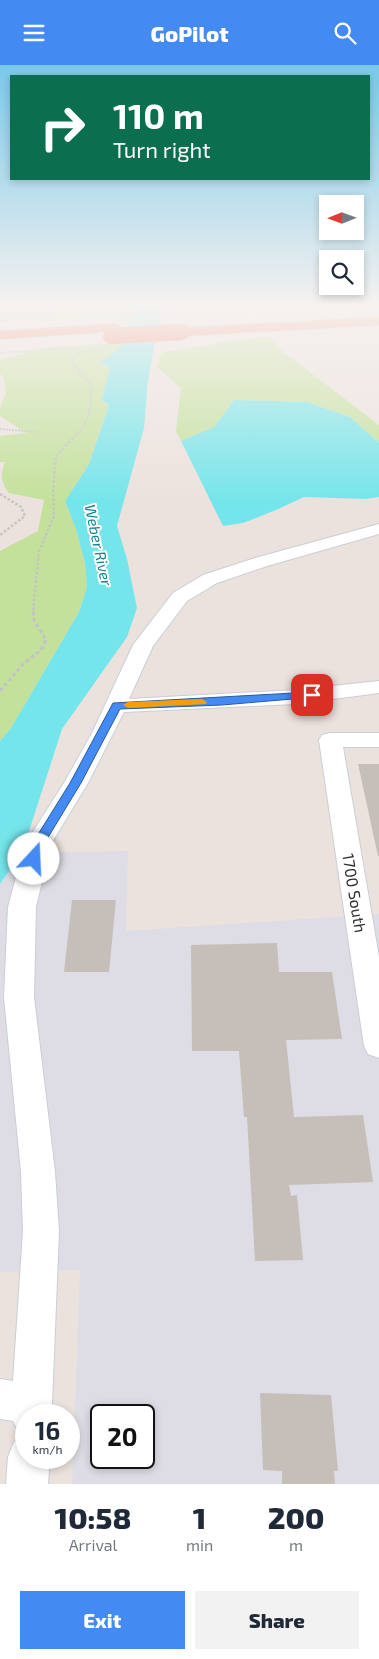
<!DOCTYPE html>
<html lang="en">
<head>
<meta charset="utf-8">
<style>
  :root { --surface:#fff; --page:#f2f2f3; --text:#1f2937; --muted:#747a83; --accent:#438bf3 }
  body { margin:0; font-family:"Exo 2",sans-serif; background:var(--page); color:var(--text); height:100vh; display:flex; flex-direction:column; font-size:19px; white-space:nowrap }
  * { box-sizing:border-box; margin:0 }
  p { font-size:16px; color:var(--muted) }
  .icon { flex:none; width:28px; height:28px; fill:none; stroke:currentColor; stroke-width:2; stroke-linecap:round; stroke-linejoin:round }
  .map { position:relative; height:1419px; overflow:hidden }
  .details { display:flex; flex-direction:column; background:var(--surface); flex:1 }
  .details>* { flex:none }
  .top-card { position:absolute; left:10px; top:10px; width:360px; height:105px; border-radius:0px; box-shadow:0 2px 8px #0003; background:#0b6e4f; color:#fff; overflow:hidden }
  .needle { width:32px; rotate:269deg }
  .controls { position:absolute; left:319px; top:130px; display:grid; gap:10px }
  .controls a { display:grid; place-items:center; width:45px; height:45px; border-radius:0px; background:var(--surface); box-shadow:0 2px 8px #0003; font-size:25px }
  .speed { position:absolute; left:15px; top:1339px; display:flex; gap:10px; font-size:25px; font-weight:700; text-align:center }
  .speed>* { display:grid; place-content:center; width:65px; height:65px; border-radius:50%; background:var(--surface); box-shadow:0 2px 8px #0003; line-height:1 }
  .speed small { font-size:12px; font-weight:400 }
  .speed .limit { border:2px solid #111; border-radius:8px; background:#fff; color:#111 }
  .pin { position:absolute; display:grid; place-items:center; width:42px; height:42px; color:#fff; margin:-21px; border-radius:10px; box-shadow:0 2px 8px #0006 }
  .me { position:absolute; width:55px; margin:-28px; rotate:20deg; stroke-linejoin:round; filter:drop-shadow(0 0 4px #0008) }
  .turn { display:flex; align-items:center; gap:18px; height:105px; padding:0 20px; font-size:22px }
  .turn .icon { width:65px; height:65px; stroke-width:2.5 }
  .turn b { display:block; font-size:35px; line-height:42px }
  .eta { display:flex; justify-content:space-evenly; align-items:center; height:85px; text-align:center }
  .eta b { font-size:30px; font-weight:800; line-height:35px }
  .button { display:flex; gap:10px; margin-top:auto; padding:10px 20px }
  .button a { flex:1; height:58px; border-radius:0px; background:var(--accent); color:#fff; font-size:20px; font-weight:800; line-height:58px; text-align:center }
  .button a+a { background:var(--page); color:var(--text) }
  header { display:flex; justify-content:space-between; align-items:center; height:65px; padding:0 20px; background:var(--accent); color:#fff; font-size:22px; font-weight:800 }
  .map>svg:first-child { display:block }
  .industrial { fill:#dedde5; fill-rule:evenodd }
  .green { fill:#c3e19b }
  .water { fill:#74e5ea }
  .building { fill:#c5beb9 }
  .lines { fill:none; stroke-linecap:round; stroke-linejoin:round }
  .minor-casing { stroke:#c8cfd8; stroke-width:2 }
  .highway-casing { stroke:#c4c4c4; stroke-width:2 }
  .path-far2 { stroke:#c4c4c4; stroke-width:2; stroke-dasharray:2 1; stroke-linecap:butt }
  .path-far1 { stroke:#c4c4c4; stroke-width:2.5; stroke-dasharray:2.5 2; stroke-linecap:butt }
  .path { stroke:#c4c4c4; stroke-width:3; stroke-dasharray:4 2.5; stroke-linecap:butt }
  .minor { fill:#fff; fill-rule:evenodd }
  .highway { fill:#f87c5c; fill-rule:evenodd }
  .highway-bridge-casing { stroke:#c4c4c4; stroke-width:17; stroke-linecap:butt }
  .highway-bridge { stroke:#f87c5c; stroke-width:16 }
  .route { fill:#438bf3; stroke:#2c5a9e }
  .slow { fill:#f59e0b }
  .labels { text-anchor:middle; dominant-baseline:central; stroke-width:4; stroke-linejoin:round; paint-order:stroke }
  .far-water-label { font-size:15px; font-style:italic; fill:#128190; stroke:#fff }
  .street-label { font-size:16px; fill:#2b2b2b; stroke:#fff }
</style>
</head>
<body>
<header><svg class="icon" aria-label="menu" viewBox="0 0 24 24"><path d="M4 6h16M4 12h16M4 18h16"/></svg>GoPilot<svg class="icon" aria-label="search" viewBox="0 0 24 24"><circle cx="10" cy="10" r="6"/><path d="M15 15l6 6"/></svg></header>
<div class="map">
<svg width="379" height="1419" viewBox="0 0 379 1419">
  <rect width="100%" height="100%" fill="#ece2dd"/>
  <path class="industrial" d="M128,786L126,866L379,849V1419H72L80,1205L0,1207V819L22,788ZM101,1350H144V1392H101Z"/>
  <path class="green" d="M0,240H135L129,257L112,254L0,257Z
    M271,272L282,286L379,360V378L350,352L307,337L234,335L214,362L181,376L176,366L181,323L157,302L161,288L250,273Z
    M123,278L121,282L101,298L110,302L102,335L109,340L89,399L65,436L76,464L85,498L87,522L79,547L11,663L0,676V486L38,466L44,435L9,428C0,416 0,410 5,397H0V371L26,368L0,351V343L6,328L4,314L0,308V294L50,282Z"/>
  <path class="water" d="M135,240H162L148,316L144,363L117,461L127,494L137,543L127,572L62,664L22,788L0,819V676L11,663L79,547L87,522L85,498L76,464L65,436L89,399L109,340L102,335L110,302L100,298L121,282Z
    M234,335L307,337L350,352L379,378V432L365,434L304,432L276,445L243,458L223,461L181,376L214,362Z"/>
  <path class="building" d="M358,699H379V791H378Z
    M72,835H116L109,907H64Z
    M277,878L279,907H332L342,974L286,975L294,1052L363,1050L373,1117L289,1120L291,1131L297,1130L303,1195L255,1196L247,1052H244L239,986H192L191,880Z
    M260,1328L331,1330L338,1406H334L335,1419H282V1406L263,1405Z"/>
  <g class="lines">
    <defs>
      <path id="minor" d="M237,240H285L279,244L241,246L237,244L235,242Z
        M379,459V469L267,501L217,518L187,536L153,581L129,634L295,625L379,616V628L295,639L124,647L88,718L51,779L36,842L34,932L55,1107L59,1166L52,1339L51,1350H26V1368L17,1364L13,1356L0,1354V1314L13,1316L23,1166L21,1107L4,932L8,842L25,779L64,718L92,668L133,580L173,528L203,510L255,493Z
        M330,668H379V682H343L379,892V993L368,989L364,981L319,675L322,670Z
        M26,1373V1392H50L48,1419H6L8,1392L14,1377Z"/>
      <path id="highway" d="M379,252V260L182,271L177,270L175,267L177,264L182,263Z
        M113,259L118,260L120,263L118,266L0,274V266Z"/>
    </defs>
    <use href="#minor" class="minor-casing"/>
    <use href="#highway" class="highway-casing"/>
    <path class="path-far2" d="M291,242L323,240
      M199,246L230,245
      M100,251L109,248L114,240
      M173,251L199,247L195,245L172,246L174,240
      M121,253L125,251L129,240
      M0,256L57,253
      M0,288L64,284L82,285
      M0,364L37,367
      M73,373C91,357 90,345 92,322L73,297L72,292L80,287L103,284"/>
    <path class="path-far1" d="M0,429L21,442L25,451L0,470
      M33,545L39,486L54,451L53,426L56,391L74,372"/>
    <path class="path" d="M0,626L24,598L41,585L46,575L34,555L33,543"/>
    <use href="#minor" class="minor"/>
    <use href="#highway" class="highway"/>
    <defs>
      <path id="highway-bridge" d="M111,271L182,267"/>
    </defs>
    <use href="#highway-bridge" class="highway-bridge-casing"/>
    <use href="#highway-bridge" class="highway-bridge"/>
  </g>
  <linearGradient id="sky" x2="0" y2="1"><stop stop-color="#79c8e9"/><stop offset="0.55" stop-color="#f6f2f0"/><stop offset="1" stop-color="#f6f2f0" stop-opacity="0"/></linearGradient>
  <rect width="379" height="438" fill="url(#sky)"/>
  <path class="route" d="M312,627L317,630L316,632L222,640L120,644L81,718L44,779L40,794L34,799L28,794L32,779L70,718L113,638Z"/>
  <path class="slow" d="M202,634L207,637L206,639L128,643L123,640L128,637Z"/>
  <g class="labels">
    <g class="far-water-label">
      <text transform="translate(99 480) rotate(78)">Weber River</text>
    </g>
    <g class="street-label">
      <text transform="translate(355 828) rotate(81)">1700 South</text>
    </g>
  </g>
</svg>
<div class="controls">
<a><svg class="needle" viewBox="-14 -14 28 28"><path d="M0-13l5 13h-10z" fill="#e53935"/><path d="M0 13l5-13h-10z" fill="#747a83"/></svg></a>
<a><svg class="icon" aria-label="search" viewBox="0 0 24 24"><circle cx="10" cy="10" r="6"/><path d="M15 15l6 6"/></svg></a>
</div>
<div class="speed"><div>16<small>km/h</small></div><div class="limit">20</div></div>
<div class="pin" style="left:312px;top:630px;background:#d93025"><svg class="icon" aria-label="arrive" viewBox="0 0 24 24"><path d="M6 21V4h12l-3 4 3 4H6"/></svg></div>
<svg class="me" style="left:34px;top:794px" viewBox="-20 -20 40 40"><circle r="19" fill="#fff"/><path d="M0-13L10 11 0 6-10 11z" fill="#438bf3"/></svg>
<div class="top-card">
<div class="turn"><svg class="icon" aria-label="right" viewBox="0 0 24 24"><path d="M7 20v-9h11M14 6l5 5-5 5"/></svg><div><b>110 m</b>Turn right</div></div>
</div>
</div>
<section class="details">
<div class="eta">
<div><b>10:58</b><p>Arrival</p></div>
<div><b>1</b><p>min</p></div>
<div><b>200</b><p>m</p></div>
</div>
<div class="button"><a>Exit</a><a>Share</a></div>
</section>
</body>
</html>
